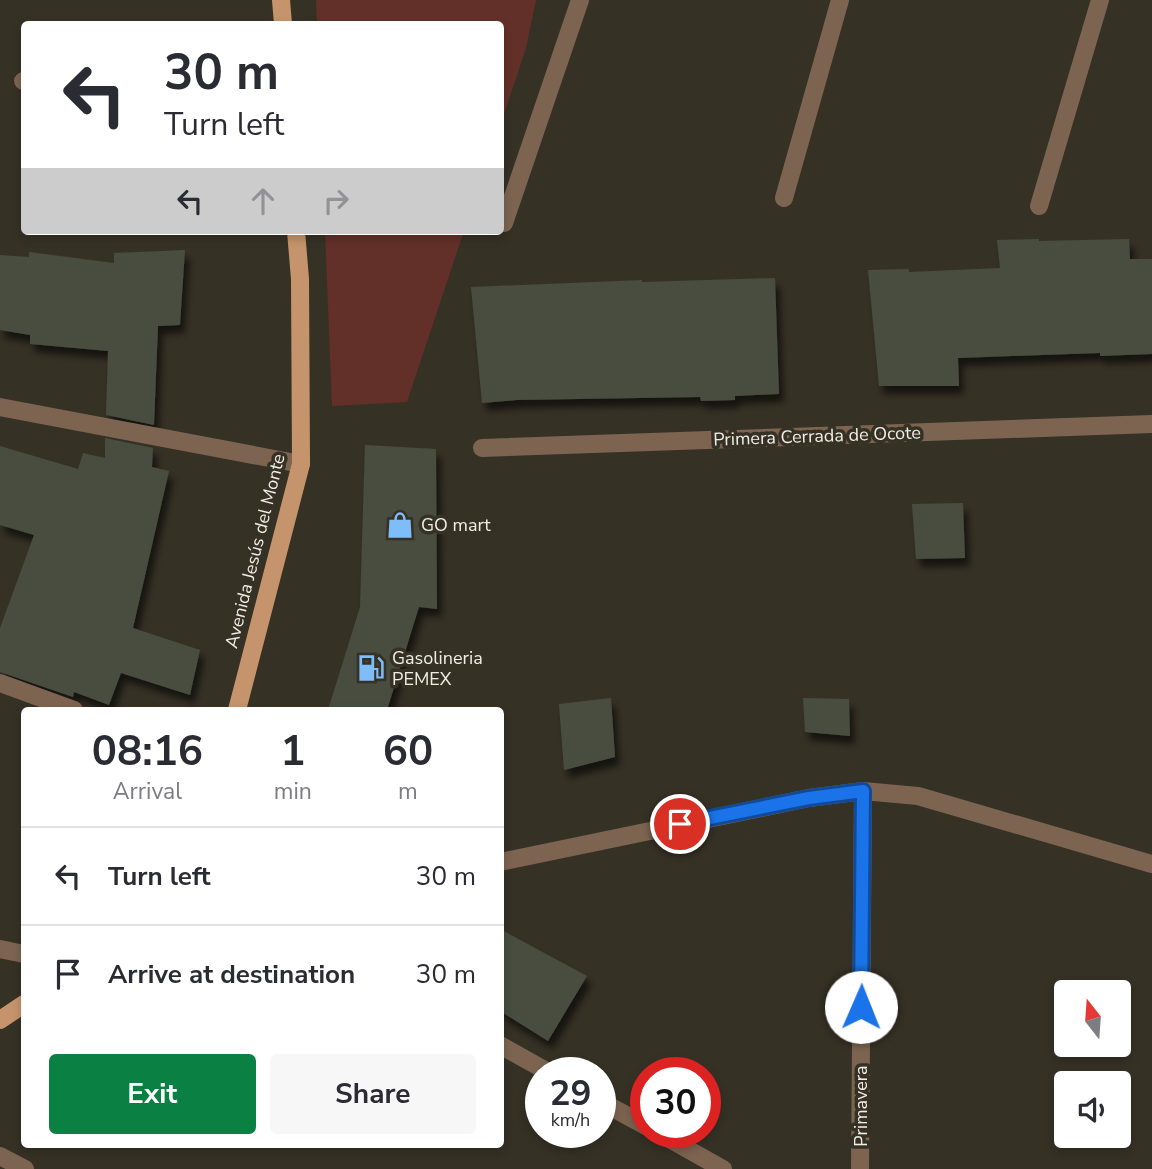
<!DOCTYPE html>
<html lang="en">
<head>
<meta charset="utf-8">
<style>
  :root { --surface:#fff; --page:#f7f7f7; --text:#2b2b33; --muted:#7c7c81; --line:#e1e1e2; --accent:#0b8043 }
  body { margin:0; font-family:"Nunito Sans",sans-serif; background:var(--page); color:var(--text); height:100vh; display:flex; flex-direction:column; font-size:26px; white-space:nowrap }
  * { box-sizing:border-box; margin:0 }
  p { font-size:23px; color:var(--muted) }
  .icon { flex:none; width:38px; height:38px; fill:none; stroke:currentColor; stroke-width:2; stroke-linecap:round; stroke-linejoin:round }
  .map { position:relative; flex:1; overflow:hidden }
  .panel { position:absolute; left:21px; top:707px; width:483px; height:441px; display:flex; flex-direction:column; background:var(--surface); border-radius:7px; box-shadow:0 4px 10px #0003 }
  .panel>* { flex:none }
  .guide { position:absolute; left:21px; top:21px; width:483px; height:214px; border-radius:7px; box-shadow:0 4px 10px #0003; background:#fff; color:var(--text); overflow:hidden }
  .needle { width:46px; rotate:343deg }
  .tools { position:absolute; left:1054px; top:980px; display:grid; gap:14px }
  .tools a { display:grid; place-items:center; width:77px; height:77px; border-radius:7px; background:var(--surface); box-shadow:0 4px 10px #0003; font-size:35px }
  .speed { position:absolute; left:525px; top:1057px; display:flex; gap:14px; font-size:35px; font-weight:700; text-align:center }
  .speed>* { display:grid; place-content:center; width:91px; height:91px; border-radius:50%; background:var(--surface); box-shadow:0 4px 10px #0003; line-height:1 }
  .speed small { font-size:18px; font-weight:400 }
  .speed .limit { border:10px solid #d22; background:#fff; color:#111 }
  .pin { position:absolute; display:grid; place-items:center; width:60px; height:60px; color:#fff; margin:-30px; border:4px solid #fff; border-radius:50%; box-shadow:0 2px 7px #0007 }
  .me { position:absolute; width:77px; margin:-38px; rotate:1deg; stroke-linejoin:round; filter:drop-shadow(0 0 5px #0008) }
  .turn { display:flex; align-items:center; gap:24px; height:147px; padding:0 28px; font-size:32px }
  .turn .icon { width:91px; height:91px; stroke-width:2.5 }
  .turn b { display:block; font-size:49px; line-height:60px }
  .lanes { display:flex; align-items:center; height:66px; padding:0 28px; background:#0003; justify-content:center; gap:35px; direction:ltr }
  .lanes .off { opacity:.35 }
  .eta { display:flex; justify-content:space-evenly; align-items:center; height:119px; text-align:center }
  .eta b { font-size:42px; font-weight:700; line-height:49px }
  .primary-button { display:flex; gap:14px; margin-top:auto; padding:14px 28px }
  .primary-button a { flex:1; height:80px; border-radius:7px; background:var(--accent); color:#fff; font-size:28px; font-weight:700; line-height:80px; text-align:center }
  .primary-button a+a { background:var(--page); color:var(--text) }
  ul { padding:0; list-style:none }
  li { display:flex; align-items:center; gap:21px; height:98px; padding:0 28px; border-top:2px solid var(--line) }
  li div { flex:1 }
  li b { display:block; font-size:26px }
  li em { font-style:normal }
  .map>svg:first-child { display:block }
  .green { fill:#633029 }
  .building { fill:#484d40; filter:url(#shadow) }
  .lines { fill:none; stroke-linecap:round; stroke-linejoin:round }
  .minor { stroke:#7d6451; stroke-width:18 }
  .major { stroke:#c6946c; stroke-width:18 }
  .route-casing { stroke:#114b97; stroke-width:18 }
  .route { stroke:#1a73e8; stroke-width:12 }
  .labels { text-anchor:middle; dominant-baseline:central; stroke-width:7; stroke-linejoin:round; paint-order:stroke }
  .street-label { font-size:18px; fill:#efede5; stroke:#363125 }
  .poi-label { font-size:18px; fill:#efede5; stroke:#363125; text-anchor:start }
</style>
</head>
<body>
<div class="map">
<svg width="1152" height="1169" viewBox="0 0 1152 1169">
  <defs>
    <filter id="shadow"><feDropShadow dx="4.5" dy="8" stdDeviation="3.5" flood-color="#0009"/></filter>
  </defs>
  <rect width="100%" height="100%" fill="#363125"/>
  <path class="green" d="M316,0H536L526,48L501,123L500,24H317Z
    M325,231H464L407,402L332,406Z"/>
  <path class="building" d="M1039,239V241L1129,239L1130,259H1152V354L1100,356V353L958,358L959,386H879L868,270L909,269V272L1000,268L997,240Z
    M185,250L180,325L158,326L154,425L106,415L108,351L30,344V335L0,330V255L29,257V252L114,263V253Z
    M775,278L779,394L735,396V400L701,401L700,397L517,400L482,403L471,287L642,280V282Z
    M105,438L153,448L152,467L169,471L133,628L200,650L190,695L121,673L109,705L74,692L73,697L0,672V628L34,535L0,525V446L78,469L83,453L105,458Z
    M365,445L436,449L437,609L419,607L387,710H328L360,607Z
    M963,503L965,558L916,559L912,504Z
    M611,698L615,757L564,770L559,704Z
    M803,698L849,699L850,736L805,732Z
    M500,929L587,976L548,1041L500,1011Z"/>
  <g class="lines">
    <path class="minor" d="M23,81H24
      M784,198L840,0
      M1039,206L1100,0
      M504,223L580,0
      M0,407L301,464
      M482,448L1152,424
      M0,683L74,710
      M500,862L809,798L863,791L918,796L1152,864
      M0,949L24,954
      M500,1045L550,1073
      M600,1101L646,1126
      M657,1132L723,1169
      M0,1156L25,1169
      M860,1169L863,791"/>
    <path class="major" d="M281,0L283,24
      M237,710L301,464L300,279L296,231
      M0,1020L24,1004"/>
  </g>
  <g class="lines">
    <defs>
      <path id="route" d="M680,824L809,798L863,791L861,1007"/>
    </defs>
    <use href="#route" class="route-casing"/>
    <use href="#route" class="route"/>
  </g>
  <defs>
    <symbol id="shop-bare" viewBox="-9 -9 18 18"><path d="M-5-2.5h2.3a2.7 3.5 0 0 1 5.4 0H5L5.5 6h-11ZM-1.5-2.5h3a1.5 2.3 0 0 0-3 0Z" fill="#7fbdfa" stroke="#363125" stroke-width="2.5" paint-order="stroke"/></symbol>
    <symbol id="fuel-bare" viewBox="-9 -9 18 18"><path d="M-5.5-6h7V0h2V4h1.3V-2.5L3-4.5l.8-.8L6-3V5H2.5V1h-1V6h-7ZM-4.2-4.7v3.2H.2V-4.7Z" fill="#7fbdfa" stroke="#363125" stroke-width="2.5" paint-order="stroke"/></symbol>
  </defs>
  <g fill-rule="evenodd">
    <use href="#shop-bare" x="381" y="506" width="38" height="38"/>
    <use href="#fuel-bare" x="352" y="649" width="38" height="38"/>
  </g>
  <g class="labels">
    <g class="street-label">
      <text transform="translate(817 436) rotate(-2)">Primera Cerrada de Ocote</text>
      <text transform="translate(255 551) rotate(-76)">Avenida Jesús del Monte</text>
      <text transform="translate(861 1106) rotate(-90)">Primavera</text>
    </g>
    <g class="poi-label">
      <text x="421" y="525">GO mart</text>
      <text x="392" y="658">Gasolineria<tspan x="392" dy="21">PEMEX</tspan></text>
    </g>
  </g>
</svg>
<div class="tools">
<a><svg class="needle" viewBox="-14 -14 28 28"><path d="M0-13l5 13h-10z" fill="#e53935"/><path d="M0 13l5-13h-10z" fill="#7c7c81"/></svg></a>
<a><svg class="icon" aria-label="sound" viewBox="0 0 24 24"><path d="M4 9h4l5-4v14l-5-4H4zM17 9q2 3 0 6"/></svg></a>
</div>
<div class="speed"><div>29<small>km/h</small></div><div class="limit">30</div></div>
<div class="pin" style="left:680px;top:824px;background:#d93025"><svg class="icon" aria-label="arrive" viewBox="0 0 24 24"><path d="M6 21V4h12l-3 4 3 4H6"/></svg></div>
<svg class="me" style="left:861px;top:1007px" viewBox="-20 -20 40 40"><circle r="19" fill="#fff"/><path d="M0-13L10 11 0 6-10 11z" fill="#1a73e8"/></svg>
<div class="guide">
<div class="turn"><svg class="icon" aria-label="left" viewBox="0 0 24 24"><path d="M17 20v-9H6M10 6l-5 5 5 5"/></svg><div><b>30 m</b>Turn left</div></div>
<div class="lanes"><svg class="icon" aria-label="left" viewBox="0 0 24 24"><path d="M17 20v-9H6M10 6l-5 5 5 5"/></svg><svg class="icon off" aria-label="ahead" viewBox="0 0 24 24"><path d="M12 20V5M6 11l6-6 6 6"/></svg><svg class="icon off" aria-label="right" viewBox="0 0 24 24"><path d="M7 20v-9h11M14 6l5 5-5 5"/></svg></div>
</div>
<section class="panel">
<div class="eta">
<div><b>08:16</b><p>Arrival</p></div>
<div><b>1</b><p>min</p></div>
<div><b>60</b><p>m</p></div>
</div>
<ul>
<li><svg class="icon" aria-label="left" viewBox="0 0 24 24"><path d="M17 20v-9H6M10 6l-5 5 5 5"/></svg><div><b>Turn left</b></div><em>30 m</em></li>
<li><svg class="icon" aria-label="arrive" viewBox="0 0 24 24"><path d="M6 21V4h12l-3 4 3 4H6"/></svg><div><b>Arrive at destination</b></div><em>30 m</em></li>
</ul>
<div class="primary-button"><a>Exit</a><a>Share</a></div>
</section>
</div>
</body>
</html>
